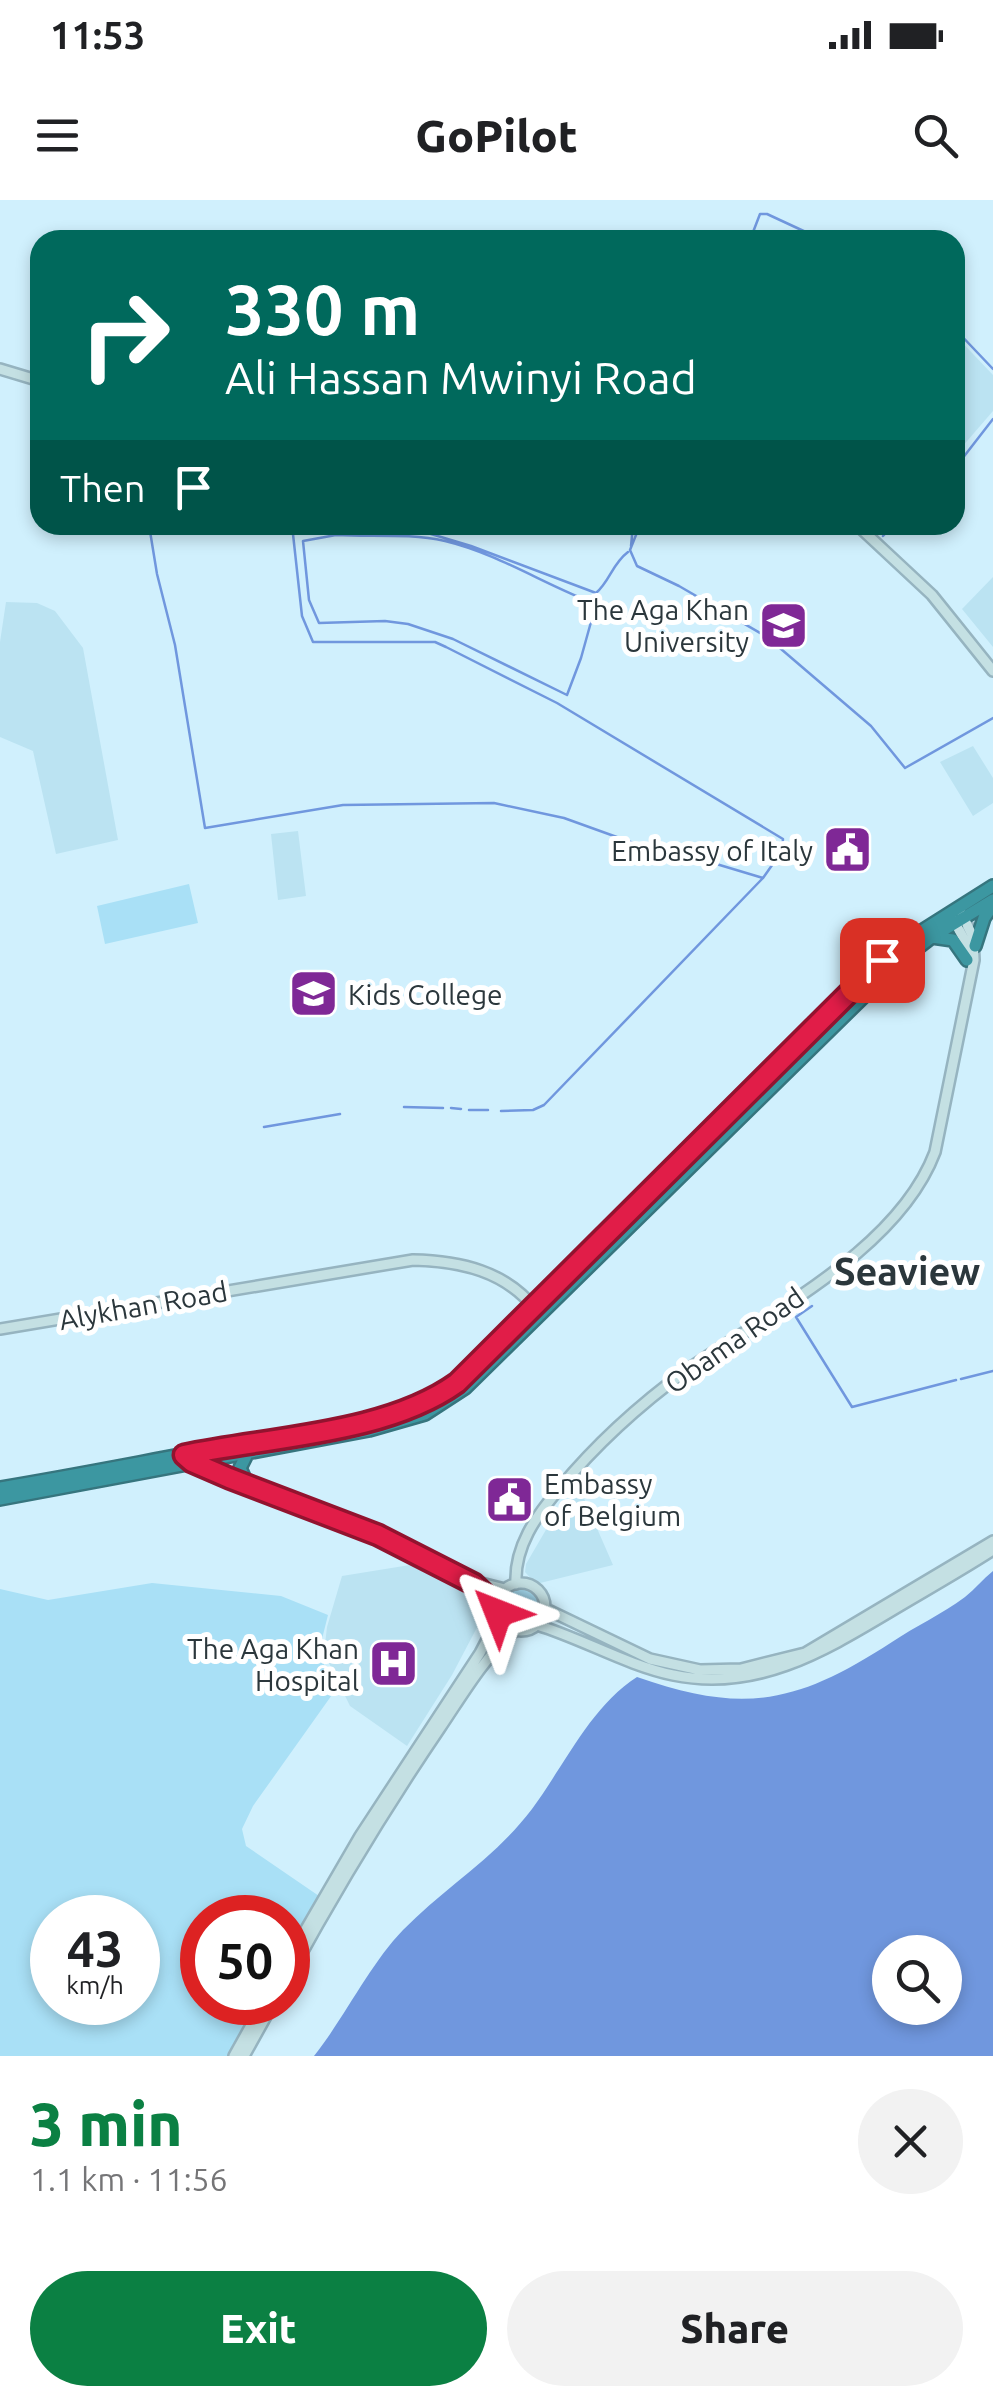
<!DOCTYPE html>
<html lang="en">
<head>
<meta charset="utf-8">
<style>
  :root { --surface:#fff; --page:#f2f2f2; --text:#202124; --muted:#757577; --accent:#0b8043 }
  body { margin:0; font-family:Ubuntu,sans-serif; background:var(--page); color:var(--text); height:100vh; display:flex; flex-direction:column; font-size:38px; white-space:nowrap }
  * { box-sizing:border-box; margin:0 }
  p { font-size:32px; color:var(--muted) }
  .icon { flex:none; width:55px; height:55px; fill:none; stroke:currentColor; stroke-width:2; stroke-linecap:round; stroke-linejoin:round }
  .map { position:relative; height:1856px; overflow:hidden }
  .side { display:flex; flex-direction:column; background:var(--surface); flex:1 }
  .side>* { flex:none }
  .guide { position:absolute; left:30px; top:30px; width:935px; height:305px; border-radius:30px; box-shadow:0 5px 15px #0003; background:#00695c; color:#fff; overflow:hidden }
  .buttons { position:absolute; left:872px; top:1735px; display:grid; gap:20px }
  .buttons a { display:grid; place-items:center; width:90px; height:90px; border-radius:50%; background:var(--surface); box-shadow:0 5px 15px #0003; font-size:50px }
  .speed { position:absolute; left:30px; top:1695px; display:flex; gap:20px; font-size:50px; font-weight:700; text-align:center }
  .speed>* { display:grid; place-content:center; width:130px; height:130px; border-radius:50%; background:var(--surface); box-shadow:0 5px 15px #0003; line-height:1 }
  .speed small { font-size:25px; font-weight:400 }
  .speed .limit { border:15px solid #d22; background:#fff; color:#111 }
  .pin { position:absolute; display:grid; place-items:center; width:85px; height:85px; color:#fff; margin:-42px; border-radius:20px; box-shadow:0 5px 15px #0006 }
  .me { position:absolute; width:110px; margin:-55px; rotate:315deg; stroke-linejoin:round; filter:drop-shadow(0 0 8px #0008) }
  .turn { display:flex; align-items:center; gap:35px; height:210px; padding:0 30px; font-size:45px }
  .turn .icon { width:130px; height:130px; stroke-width:2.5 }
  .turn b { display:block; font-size:70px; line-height:85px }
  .then { display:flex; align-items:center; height:95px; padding:0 30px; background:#0003; gap:20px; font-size:38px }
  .round { display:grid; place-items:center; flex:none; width:105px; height:105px; border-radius:52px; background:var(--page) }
  .overview { display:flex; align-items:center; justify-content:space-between; height:170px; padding:0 30px }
  h1 { font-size:60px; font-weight:800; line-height:75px; color:var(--accent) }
  .button { display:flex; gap:20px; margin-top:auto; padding:20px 30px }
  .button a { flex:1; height:115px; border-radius:60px; background:var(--accent); color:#fff; font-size:40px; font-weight:800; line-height:115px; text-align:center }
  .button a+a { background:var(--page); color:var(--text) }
  .status { display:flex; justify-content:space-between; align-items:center; height:70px; padding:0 50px; background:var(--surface); direction:ltr }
  .status svg { height:28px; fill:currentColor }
  header { display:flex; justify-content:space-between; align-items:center; height:130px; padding:0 30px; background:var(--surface); font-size:45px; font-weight:800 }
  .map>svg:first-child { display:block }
  .built { fill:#bbe3f2 }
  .green { fill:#a9e0f6; fill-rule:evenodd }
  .water { fill:#7097de; fill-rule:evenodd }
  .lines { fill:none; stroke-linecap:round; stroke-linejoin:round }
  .stream { stroke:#7097de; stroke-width:2.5 }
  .secondary-casing { stroke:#96b4c0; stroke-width:14 }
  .highway-casing { stroke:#36757e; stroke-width:16 }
  .secondary { stroke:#c4e0e3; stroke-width:9 }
  .highway { stroke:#3c97a1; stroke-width:11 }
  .route-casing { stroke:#92132f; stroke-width:25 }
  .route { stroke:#e11d48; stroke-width:18 }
  .labels { text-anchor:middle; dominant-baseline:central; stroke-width:10; stroke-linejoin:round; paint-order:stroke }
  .poi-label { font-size:28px; fill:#2b373c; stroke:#fff; text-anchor:end }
  .street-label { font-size:28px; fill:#2b373c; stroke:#fff }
  .district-label { font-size:38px; font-weight:bold; fill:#2b373c; stroke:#fff }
</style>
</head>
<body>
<div class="status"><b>11:53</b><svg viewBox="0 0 49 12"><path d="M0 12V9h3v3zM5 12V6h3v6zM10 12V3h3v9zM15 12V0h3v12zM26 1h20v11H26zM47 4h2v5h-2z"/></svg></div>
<header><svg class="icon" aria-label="menu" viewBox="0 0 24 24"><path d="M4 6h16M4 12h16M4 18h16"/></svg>GoPilot<svg class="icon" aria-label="search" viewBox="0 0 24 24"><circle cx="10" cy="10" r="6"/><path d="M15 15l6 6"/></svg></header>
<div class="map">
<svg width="993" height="1856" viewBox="0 0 993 1856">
  <rect width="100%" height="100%" fill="#d0f0fd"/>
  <path class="built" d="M955,135L993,175V211L955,255Z
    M993,377V447L962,409Z
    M6,402L37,403L55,411L83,448L118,640L56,654L33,551L0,537V442Z
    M973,546L993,578V603L973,616L940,562Z
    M298,631L306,696L278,700L271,634Z
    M579,1287L613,1365L536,1384L525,1372L526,1364L554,1316Z
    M416,1364L476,1394L483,1416L452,1475L407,1546L350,1506L324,1453L327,1427L342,1376Z"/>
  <path class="green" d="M189,684L198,723L105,744L97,706Z
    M152,1383L281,1396L328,1415L319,1451L334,1492L253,1606L242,1629L246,1646L319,1696L288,1752V1718H202V1802L259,1803L230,1856H0V1389L48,1400ZM52,1718H138V1802H52Z
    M502 1407a19 19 0 1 1 38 0a19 19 0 1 1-38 0Z"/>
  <path class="water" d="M993,1371V1856H314C345,1817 370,1764 403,1730C445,1687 495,1658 532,1609C564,1566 591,1506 637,1477C745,1515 798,1503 892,1442C916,1426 942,1414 965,1397C975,1389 983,1379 993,1371ZM945,1752V1808H890V1752Z"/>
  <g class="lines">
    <path class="stream" d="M750,40L760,14H767L823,40
      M955,129L993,169
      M955,268L993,219
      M149,325L157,374L175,445L205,628L343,605L494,603L564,618L664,654H683L763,678L782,651L783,639L557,503L446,447L435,442H313L302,416L292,325
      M309,325L323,332L379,328L421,331L471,346L596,393C610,381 612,364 628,352
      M640,325L630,350L637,366L679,386L767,437L871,526L905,568L993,518
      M336,335C373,337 409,333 445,341C499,354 545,385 596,404L581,458L567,495L453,439L408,424L385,421L319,423L309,400L303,341Z
      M883,336L893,325
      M631,346L633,325
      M404,907L443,908
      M451,908L461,909
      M469,910H488
      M501,911L533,910L544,905L762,679
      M264,927L340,914
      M812,1106L796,1117L852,1207L956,1180
      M961,1179L993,1171"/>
    <defs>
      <path id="secondary" d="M0,169L40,181
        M857,325L932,395L993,471
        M953,719L965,741L967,760
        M0,1129L413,1060C460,1061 506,1071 536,1110
        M194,1263L378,1335L474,1384L481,1383L505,1389
        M497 1407a24 24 0 1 1 48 0a24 24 0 1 1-48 0Z
        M474,1384L497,1406
        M516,1384C514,1347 536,1316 559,1289C597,1243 639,1205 687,1170C770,1112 898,1050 935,952L974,760L973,737L962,714
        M544,1408L650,1459L700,1470L741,1469L805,1453L993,1341
        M537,1425C583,1439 626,1465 673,1475C755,1492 821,1453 888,1413C923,1392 959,1372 993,1350
        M288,1760L360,1636L480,1453L499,1417
        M288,1778C335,1692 385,1609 440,1528C463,1494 484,1457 516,1430
        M234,1856L264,1802
        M244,1856L274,1802"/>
      <path id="highway" d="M932,737L953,740L967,760
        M975,746L984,718L993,705
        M248,1286L240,1268L248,1252
        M0,1288C79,1275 157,1259 236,1245C311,1231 393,1228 457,1183L563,1082L867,773L917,734L993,686
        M0,1299L369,1230L425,1214L465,1188L897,764L932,737L993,700"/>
    </defs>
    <use href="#secondary" class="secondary-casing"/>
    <use href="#highway" class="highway-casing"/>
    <use href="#secondary" class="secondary"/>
    <use href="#highway" class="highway"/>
  </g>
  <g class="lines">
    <defs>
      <path id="route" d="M498,1413L497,1406L474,1384L378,1335L229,1278L192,1262L184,1255C269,1237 386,1234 457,1183L882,760"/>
    </defs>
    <use href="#route" class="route-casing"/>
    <use href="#route" class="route"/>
  </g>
  <defs>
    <symbol id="university-square" viewBox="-11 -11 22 22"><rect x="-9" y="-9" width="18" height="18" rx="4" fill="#7f2896" stroke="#fff"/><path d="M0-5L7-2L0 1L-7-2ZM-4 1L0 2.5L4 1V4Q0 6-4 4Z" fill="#fff"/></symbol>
    <symbol id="civic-square" viewBox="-11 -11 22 22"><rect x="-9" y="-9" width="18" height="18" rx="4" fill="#7f2896" stroke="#fff"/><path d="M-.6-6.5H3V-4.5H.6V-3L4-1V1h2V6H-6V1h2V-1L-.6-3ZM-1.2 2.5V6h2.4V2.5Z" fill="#fff"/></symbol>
    <symbol id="hospital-square" viewBox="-11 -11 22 22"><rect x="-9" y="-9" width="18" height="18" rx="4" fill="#7f2896" stroke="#fff"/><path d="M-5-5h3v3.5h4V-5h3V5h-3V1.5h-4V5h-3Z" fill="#fff"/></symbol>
  </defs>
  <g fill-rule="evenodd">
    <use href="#university-square" x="756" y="398" width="55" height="55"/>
    <use href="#civic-square" x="820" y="622" width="55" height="55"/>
    <use href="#university-square" x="286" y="766" width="55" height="55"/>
    <use href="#civic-square" x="482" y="1272" width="55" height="55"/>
    <use href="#hospital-square" x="366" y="1436" width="55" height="55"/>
  </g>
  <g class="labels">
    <g class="poi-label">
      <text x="749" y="409">The Aga Khan<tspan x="749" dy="32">University</tspan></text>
      <text x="813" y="650">Embassy of Italy</text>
      <text x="348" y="794" text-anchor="start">Kids College</text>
      <text x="544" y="1283" text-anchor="start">Embassy<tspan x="544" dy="32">of Belgium</tspan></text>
      <text x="359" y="1448">The Aga Khan<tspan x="359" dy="32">Hospital</tspan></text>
    </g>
    <g class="street-label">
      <text transform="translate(143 1105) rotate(-10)">Alykhan Road</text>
      <text transform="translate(734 1140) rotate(-35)">Obama Road</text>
    </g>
    <g class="district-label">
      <text x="907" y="1071">Seaview</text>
    </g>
  </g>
</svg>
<div class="buttons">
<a><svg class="icon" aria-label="search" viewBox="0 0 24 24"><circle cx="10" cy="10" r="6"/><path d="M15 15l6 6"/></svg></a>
</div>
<div class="speed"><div>43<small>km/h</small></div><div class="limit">50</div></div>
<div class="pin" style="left:882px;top:760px;background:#d93025"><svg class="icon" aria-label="arrive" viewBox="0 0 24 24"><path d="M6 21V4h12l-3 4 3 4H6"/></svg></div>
<svg class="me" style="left:498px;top:1413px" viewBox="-20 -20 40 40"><path d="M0-17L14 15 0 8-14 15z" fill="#e11d48" stroke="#fff" stroke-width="4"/></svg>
<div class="guide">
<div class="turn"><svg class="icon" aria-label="right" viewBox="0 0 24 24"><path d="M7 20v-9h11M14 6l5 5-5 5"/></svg><div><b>330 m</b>Ali Hassan Mwinyi Road</div></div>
<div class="then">Then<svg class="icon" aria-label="arrive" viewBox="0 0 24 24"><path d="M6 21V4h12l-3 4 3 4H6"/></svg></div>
</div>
</div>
<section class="side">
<div class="overview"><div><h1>3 min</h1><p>1.1 km · 11:56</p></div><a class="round"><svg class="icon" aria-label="close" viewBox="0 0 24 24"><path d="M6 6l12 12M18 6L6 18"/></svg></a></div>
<div class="button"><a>Exit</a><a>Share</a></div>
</section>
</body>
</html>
